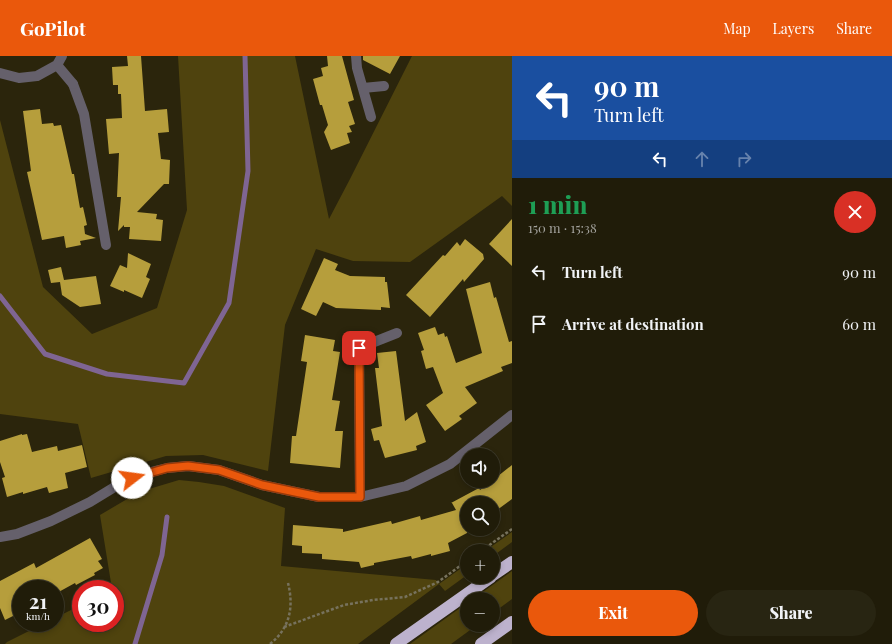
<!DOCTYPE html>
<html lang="en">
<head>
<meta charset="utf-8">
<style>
  :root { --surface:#201c09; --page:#282512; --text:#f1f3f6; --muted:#a2a19c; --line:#3d3a2a; --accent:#ea580c }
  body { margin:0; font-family:"Playfair Display",serif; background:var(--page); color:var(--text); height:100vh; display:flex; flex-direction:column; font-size:15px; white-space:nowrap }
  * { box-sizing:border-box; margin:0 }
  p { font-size:13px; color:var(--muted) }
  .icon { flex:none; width:22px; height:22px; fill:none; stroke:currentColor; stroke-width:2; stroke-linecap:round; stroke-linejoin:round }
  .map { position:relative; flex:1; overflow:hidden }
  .sheet { display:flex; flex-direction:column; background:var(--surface); width:380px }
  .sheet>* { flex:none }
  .banner { background:#1a4fa0; color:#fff; overflow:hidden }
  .fabs { position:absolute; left:460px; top:392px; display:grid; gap:8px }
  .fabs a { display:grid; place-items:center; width:40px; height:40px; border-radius:50%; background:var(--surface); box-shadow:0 2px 6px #0003,0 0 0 1px var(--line); font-size:20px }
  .speed { position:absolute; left:12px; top:524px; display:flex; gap:8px; font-size:20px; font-weight:700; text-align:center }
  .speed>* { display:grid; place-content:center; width:52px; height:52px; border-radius:50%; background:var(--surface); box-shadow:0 2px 6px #0003,0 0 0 1px var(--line); line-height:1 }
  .speed small { font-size:10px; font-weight:400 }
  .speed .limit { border:6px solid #d22; background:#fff; color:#111 }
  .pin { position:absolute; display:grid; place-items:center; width:34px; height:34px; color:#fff; margin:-17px; border-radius:8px; box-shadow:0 2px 6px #0006 }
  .me { position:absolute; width:44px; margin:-22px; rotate:75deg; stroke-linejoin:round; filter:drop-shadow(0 0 3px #0008) }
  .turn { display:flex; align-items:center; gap:14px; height:84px; padding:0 16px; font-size:18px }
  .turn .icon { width:52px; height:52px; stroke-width:2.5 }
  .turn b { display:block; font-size:28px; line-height:34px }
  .lanes { display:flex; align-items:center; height:38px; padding:0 16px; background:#0003; justify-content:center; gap:20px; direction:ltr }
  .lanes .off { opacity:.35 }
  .round { display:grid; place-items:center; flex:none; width:42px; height:42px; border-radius:21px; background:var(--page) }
  .summary { display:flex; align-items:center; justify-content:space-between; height:68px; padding:0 16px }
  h1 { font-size:24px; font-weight:800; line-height:30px; color:#1e9e55 }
  .cta { display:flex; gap:8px; margin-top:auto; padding:8px 16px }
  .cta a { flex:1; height:46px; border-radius:24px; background:var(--accent); color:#fff; font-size:16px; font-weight:800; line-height:46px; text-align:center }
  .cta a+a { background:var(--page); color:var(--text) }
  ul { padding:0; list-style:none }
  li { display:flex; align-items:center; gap:12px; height:52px; padding:0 16px }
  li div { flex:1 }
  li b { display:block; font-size:15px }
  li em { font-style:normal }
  header { display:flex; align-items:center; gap:24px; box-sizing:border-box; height:56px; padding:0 20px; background:var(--accent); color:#fff }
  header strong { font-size:19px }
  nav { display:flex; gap:22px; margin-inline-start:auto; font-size:14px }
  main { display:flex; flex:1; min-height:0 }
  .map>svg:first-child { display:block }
  .green { fill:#4f430e }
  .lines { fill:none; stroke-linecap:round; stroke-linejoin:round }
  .stream { stroke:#7f6593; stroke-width:5 }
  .building { fill:#b69e3c }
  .path { stroke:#77725d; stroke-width:2.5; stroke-dasharray:3 2; stroke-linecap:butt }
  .service { stroke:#65606b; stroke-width:10 }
  .minor { stroke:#65606b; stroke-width:10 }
  .motorway { stroke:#bdb2cd; stroke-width:12 }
  .route-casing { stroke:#983908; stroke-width:10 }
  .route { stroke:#ea580c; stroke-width:7 }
</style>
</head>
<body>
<header>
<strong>GoPilot</strong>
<nav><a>Map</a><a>Layers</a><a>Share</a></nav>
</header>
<main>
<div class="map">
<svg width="512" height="588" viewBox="0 0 512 588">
  <rect width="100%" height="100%" fill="#2b250c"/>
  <path class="green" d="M178,0H295L329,163L350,123L412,0H512V150L502,140L410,206L353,205L316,193L285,269L268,415L203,399L166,400L91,422L78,368L0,358V64L43,231L92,278L157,252L187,154Z
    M179,424L199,426L224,430L285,452L281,510L436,524L439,528L467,508V519L445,535L439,528L358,588H5L7,586L45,567H55V562L81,549V567H115V533H112L100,459L139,436Z
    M512,476V486L493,500V495H485Z
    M512,515V543L493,557V543H473Z
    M467,547V569H477L451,588H410Z"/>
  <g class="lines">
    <path class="stream" d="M0,240L45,298L107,318L184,327L229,247L248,115L245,0
      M135,588L162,499L167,461"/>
  </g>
  <path class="building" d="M127,0H141L145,55L167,53L169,76L158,77L161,103L170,104L169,128H164L137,156L157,158L156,163L163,164L161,185L129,183L130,171H124V169L118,175L121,141H117L119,97L109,98L106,63L122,62L121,38H118V29H113L112,11L128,10Z
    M327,0H342L354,44L348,46L355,68L349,70L352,76L347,77L350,87L331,94L324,76L328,69L322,49H320L313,23L323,20L321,12L328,10Z
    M363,0H400L390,18L363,4Z
    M40,53L42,68L53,67L54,70L61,69L72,118H74L80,152L83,151L87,169L84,170L85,178L96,182L80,185L81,189L66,192L64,180L42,184L27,116L31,115L23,55Z
    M512,163V210L489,188Z
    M465,183L483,198L484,203L464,226L463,223L430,261L406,239L443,199L445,200L457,186L460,190Z
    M128,197L151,208L146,221L150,223L142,242L124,234V236L110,230L120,209L127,212Z
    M324,202L338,208L335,214L350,220L385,221V226H387L390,252L381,251V254L336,252L323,246L316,260L301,253Z
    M61,211L64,224L96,220L101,248L80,251L62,239L60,226L51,227L48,214Z
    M490,226L494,242L496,241L509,286L512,285V307L501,311L503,315L465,331L477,347L459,360L462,363L445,375L426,349L443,337L433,311L426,313L421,295L424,294L418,277L435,271L438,279L444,277L445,281L447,280L456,307L482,297L466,233Z
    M305,279L335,284L333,295L340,296L332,344L340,345L335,375H343L340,412L290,407L292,380H296L307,306L301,305Z
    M396,295L405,365L417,356L426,386L416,390L417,394L385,402L379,384L374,385L371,373L382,370L375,312H379L377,297Z
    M22,378V379L27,378L32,396L57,390L58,395L82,389L87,411L65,417L68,432L49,437L47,431L23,438V436L7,441L2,422L5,421L0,406V385Z
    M512,409V443L493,457V447H467V477L448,487L450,495L431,500V498L412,503L411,500L374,507V509L361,512L359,506L322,503V498L302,497V490L292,489L293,469L343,473V476L391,465L392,468L420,460L421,464L456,454L452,447H451L479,432L480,434L493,425V424Z
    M90,482L102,503L98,505L103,512L94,517L95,519L76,529L75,527L55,538V533H21V556L5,564L0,552V525L34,507L36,512Z"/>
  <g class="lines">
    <path class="path" d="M481,495L512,473
      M284,571L344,549L373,544L405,541L438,526L467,505
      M270,588C290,572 294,551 288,527"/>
    <path class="service" d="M73,28L84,58L106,189"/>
    <path class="minor" d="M356,0L357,12L371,61
      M57,9L73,28
      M0,17L19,22L37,20L57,9L62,0
      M363,32L384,30
      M360,441L359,292L397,277
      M0,481L17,478L51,465L90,446L131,421L167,412L188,410L219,414L262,429L319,441H360L406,430L450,408L512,359"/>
    <path class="motorway" d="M493,519L512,506
      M396,588L491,521
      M481,588L512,566"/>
  </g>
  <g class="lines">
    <defs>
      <path id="route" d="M132,422L167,412L188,410L219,414L262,429L319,441H360L359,292"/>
    </defs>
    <use href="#route" class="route-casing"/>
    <use href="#route" class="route"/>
  </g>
</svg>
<div class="fabs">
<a><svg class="icon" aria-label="sound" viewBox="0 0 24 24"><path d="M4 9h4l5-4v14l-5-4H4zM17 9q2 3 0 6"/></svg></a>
<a><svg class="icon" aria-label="search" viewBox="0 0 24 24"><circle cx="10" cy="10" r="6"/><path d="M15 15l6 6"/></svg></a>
<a>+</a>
<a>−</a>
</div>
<div class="speed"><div>21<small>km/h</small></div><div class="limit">30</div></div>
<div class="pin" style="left:359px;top:292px;background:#d93025"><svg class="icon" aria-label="arrive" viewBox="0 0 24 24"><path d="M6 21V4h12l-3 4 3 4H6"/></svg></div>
<svg class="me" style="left:132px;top:422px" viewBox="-20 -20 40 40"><circle r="19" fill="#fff"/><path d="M0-13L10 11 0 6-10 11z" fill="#ea580c"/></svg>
</div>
<section class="sheet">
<div class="banner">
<div class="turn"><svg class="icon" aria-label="left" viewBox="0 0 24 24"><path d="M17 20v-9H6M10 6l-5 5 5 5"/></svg><div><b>90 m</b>Turn left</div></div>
<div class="lanes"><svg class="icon" aria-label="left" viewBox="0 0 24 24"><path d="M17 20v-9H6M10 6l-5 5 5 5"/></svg><svg class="icon off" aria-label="ahead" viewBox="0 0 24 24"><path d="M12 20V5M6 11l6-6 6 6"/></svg><svg class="icon off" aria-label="right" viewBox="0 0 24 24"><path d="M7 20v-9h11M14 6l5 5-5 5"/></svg></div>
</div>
<div class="summary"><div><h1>1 min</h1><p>150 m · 15:38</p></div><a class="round" style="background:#d93025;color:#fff"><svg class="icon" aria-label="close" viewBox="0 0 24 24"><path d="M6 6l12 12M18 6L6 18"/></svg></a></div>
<ul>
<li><svg class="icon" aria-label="left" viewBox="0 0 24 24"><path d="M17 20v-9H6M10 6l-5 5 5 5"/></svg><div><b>Turn left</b></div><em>90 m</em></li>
<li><svg class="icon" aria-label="arrive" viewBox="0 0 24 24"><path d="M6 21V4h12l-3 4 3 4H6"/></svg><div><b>Arrive at destination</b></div><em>60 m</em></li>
</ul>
<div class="cta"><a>Exit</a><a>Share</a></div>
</section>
</main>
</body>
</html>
